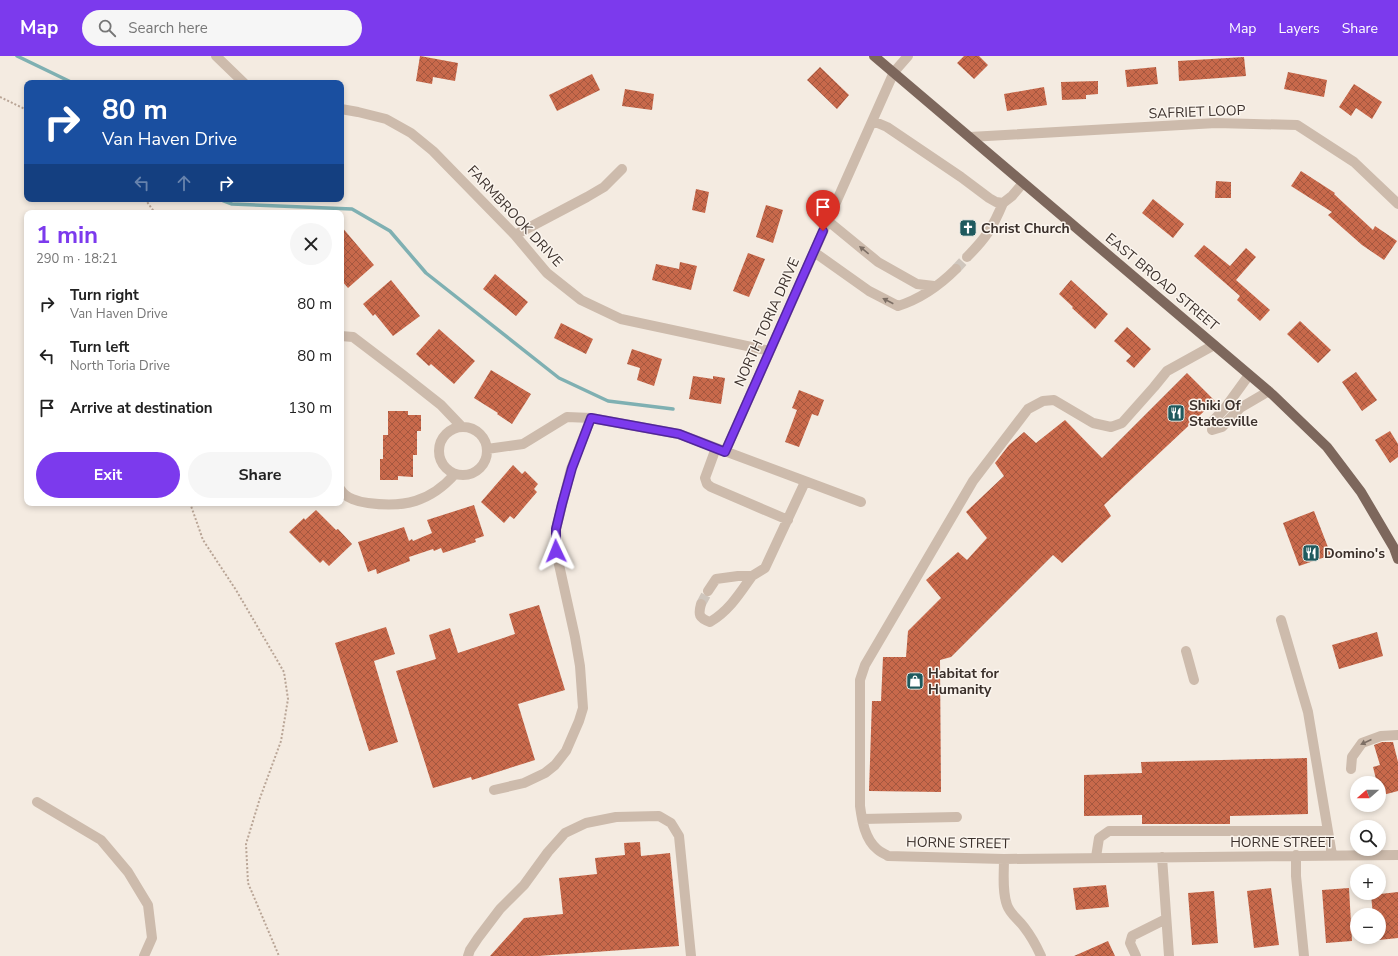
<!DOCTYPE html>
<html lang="en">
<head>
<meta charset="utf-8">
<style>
  :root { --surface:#fff; --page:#f6f6f6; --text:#222; --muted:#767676; --accent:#7c3aed }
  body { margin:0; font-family:"Nunito Sans",sans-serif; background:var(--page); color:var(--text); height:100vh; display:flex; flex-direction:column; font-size:15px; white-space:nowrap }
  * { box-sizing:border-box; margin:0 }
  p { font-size:13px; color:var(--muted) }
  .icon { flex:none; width:22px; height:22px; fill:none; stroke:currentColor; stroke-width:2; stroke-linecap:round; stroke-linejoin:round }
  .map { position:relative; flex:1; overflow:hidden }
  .sheet { position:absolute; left:24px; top:154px; width:320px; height:296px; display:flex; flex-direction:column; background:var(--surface); border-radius:8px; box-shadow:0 2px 6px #0003 }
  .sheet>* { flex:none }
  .hud { position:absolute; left:24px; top:24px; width:320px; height:122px; border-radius:8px; box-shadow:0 2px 6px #0003; background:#1a4fa0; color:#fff; overflow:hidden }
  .needle { width:26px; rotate:250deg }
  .controls { position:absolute; left:1350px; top:720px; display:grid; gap:8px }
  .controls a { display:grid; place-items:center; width:36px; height:36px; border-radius:50%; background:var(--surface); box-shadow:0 2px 6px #0003; font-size:20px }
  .pin { position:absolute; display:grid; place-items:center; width:34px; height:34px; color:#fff; margin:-41px -17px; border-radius:50% 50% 50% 0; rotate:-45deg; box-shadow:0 0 4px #0007 }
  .pin .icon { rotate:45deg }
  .me { position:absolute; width:44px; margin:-22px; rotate:358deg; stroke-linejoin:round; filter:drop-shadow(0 0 3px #0008) }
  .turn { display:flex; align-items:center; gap:14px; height:84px; padding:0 12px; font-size:18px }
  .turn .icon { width:52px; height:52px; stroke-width:2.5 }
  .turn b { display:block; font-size:28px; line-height:34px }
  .lanes { display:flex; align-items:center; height:38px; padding:0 12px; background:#0003; justify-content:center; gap:20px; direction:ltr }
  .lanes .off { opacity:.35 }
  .round { display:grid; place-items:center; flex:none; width:42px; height:42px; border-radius:21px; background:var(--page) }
  .head { display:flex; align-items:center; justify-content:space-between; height:68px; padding:0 12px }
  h1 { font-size:24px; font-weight:700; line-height:30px; color:var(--accent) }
  .action { display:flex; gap:8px; margin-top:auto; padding:8px 12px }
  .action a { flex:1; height:46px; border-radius:24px; background:var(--accent); color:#fff; font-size:16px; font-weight:700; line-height:46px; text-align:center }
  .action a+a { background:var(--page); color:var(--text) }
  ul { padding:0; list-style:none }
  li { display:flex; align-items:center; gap:12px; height:52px; padding:0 12px }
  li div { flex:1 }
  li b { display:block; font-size:15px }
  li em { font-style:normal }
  header { display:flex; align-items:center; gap:24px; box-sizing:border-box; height:56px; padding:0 20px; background:var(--accent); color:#fff }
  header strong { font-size:19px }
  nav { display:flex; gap:22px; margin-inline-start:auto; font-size:14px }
  .search { width:280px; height:36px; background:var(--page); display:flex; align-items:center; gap:10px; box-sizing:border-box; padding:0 14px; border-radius:22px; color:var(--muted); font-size:15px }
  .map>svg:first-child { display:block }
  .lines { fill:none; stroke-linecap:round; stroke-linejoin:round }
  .stream { stroke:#7fb0b2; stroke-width:3.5 }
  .building { fill:url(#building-cross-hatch) }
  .minor-tunnel { stroke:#cfc6bd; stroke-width:10; stroke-dasharray:10 5; stroke-linecap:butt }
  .path { stroke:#b9a596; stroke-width:2; stroke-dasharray:2 2; stroke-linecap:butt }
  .minor { stroke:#cdbbac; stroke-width:10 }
  .major { stroke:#7d675c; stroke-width:10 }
  .oneway { fill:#7d6f65 }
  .route-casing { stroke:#51269a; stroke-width:10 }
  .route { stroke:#7c3aed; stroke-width:7 }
  .labels { text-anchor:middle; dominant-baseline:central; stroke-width:3; stroke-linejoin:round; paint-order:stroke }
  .street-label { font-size:14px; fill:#3b302b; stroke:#fbf5ee }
  .poi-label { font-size:14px; font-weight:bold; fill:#3b302b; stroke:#fbf5ee; text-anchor:start }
</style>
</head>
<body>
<header>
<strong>Map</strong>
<div class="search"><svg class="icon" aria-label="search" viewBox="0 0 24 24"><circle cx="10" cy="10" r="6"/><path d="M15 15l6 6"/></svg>Search here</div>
<nav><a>Map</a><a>Layers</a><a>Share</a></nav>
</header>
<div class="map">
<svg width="1398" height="900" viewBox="0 0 1398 900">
  <defs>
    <pattern id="building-cross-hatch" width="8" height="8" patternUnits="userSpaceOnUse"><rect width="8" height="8" fill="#c8694b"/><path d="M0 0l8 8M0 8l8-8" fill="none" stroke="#a4573f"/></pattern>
  </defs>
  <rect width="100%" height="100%" fill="#f4ebe1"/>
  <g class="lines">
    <path class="stream" d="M17,0L73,27
      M219,143L232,148L352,153L390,175L426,217L559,322L608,345L673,353"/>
  </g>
  <path class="building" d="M420,0L458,7L455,25L433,21L432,28L416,25Z
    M964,0H979L988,9L974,23L957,7Z
    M1244,1L1246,20L1179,25L1178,5Z
    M820,11L849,39L837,53L807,24Z
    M1156,11L1158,28L1127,31L1125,14Z
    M1288,16L1327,24L1324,41L1284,33Z
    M592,18L600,34L557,55L549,39Z
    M1098,25V38L1086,39V43L1062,44L1061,26Z
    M1354,28L1382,46L1372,63L1356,52L1351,60L1339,51Z
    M1044,31L1047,49L1007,55L1004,38Z
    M625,33L654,38L652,54L622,50Z
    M1301,115L1335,137L1334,138L1373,174L1375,170L1397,185L1384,204L1362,189L1328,159L1332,156L1291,130Z
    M1216,125L1231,126V142H1215Z
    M696,133L709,136L705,157L692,154Z
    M1153,143L1184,168L1173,182L1142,157Z
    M766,149L783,154L773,187L756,181Z
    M341,170L374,209L348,232L341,224Z
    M1204,189L1230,210L1246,192L1256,201L1236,224L1270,254L1260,265L1237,244L1240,240L1194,200Z
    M748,197L765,203L749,241L733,235Z
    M680,206L697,210L691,234L652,224L656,208L679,213Z
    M495,218L528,246L516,260L483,233Z
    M391,224L420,260L393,280L375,258L373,260L363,248Z
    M1071,224L1108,258L1095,273L1072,252L1073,251L1059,238Z
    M1300,265L1331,294L1318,307L1287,278Z
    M561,267L593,283L586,298L554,282Z
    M1127,271L1151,293L1134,312L1126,305L1131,300L1114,285Z
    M439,273L475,305L454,328L431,308L429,310L416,298Z
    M632,293L662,303L654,330L637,324L640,312L627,308Z
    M491,314L531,338L512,368L497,358L498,357L474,342Z
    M1356,316L1377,344L1362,355L1342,326Z
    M1187,317L1215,345L1104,449L1111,460L1062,507L1053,499L951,601L940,604L941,736L869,735L872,645H881L883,601H906L908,575L941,542L926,524L958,496L967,504L987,482L966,456L1004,420L995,407L1009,389L1024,376L1036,387L1065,364L1102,402Z
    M693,320L713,323V320L725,322L721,348L689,343Z
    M799,334L824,344L818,360L812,358L799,391L785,386L797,354L792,352Z
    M388,355H408V359H421V375H417V399H413V421L398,420V424H380V403H383V379H388Z
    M1390,375L1398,388V401L1390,407L1375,384Z
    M513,409L522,418L525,415L538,428L534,433L537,436L525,450L514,463L510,460L504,467L481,446Z
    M474,449L484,480L475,483L476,486L443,497L441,492L434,495L433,493L409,501L410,505L392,512L377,518L376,513L368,516L358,486L404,471L409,485L412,483L413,485L432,477L427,464Z
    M316,454L336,474L338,473L352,488L329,510L323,504L320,507L289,476L304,462L305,464Z
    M1314,455L1331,499L1299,510L1283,467Z
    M539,549L565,634L518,648L535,704L472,724L471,721L433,732L396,615L436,603L429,579L450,572L458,597L515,578L509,558Z
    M386,571L395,598L374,605L398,686L369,695L335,587Z
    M1377,576L1383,600L1339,613L1332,589Z
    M1382,686H1393L1398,706V735L1379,740V727H1377L1373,711L1380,709L1374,689Z
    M1307,702L1308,758L1230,760V768H1142V759L1084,760V719L1142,717L1141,706Z
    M640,786L641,800L670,797L679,890L538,900H490L524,862L563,858L559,822L597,818L595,802L625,799L624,787Z
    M1106,829L1109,851L1076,854L1073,832Z
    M1271,832L1279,889L1254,892L1247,835Z
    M1349,832L1352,885L1326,887L1322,834Z
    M1214,835L1218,887L1192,889L1188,837Z
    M1398,836V882L1379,884V859H1373L1371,839Z
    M1108,885L1115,900H1074Z"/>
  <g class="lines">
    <path class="minor-tunnel" d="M956,213L967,201
      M701,548L708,535"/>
    <path class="path" d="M0,41L27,54
      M145,143L155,157
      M190,447L203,484L236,534L284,616L288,643L281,685L260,742L246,788L248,827L279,900"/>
    <path class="minor" d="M216,0L244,27
      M341,53L358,56L386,63L411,77L433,95L515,179L547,217L581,244L621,263L770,295
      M873,65L887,71L961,121L989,142L996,146L1003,147L1012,140L1023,127
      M970,81L1216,67L1297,69L1354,106L1398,148
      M828,165L878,206L917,228L934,230
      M515,179L587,141L604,131L622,113
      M814,196L869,235L898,250C920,243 940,229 956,213
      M967,201C986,182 993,171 1003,147
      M341,280L353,281L403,319L441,349L461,370
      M1214,289L1167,315L1154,331L1122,367L1111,371L1093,367L1054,344L1043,345L1028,353L973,425L865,609L860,624V750C862,765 865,783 877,793C880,796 885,798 888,800L1004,803L1398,799
      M1249,319L1225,352L1213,365L1212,374L1222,371L1240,352L1269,335
      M439 395a24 24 0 1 1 48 0a24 24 0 1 1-48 0Z
      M716,392L705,422L707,428L711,431L788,464
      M487,393L523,388L567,361L591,362
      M725,396L894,16L908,0
      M341,434C345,442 359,446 368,447C404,452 430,446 455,418
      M708,535L716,523L738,520H752L765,512L805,426
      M701,548C698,559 699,562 710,566C729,555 740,537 752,520
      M1281,564L1308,656L1332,799
      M1186,595L1194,624
      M1351,713L1352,701L1362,687L1381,680L1398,679
      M494,734L524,727L545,717L555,709L566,695L579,665L583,652L580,610L575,581L556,495V473L571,413L591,362L679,378L861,446
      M37,746L101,784L128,816L148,849L152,882L144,900
      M862,763L957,761
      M1296,799V820L1304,900
      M1096,801L1099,782L1109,775H1328
      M1162,801L1169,900
      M1004,803C1004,817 1002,835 1007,849C1010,858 1018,863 1024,871C1031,880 1036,889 1041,900
      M468,900L470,894L478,882L500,853L524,829L548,796L565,777L586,767L616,761L659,760L671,767L679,780L691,900
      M1136,900L1130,887L1132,880L1166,863"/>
    <path class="major" d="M874,0L1273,339L1327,391L1361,436L1394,492L1398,503"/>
  </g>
  <defs><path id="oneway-solid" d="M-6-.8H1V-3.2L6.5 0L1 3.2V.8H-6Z"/></defs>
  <g class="oneway">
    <use href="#oneway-solid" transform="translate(864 194) rotate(-141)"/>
    <use href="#oneway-solid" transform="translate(888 245) rotate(-153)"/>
    <use href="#oneway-solid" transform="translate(1366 686) rotate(156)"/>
  </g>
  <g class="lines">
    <defs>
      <path id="route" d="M556,495V473L562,448L572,412L591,362L679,378L725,396L823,175"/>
    </defs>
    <use href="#route" class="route-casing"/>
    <use href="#route" class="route"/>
  </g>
  <defs>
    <symbol id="church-square" viewBox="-11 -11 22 22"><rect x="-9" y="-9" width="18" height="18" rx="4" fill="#1f5a5e" stroke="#fbf5ee"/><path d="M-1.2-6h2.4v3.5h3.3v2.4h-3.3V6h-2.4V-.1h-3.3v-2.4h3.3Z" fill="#fff"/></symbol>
    <symbol id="restaurant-square" viewBox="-11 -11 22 22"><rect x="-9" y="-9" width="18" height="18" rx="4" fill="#1f5a5e" stroke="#fbf5ee"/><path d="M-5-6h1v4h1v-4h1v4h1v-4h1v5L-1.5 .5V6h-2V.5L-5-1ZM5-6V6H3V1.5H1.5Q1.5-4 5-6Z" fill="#fff"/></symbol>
    <symbol id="shop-square" viewBox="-11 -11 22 22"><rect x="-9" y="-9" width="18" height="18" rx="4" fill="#1f5a5e" stroke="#fbf5ee"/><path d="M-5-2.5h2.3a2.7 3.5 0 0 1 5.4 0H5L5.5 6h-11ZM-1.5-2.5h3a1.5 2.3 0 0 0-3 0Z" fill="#fff"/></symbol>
  </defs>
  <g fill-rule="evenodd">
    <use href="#church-square" x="958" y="162" width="20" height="20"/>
    <use href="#restaurant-square" x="1166" y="347" width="20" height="20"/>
    <use href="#restaurant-square" x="1301" y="487" width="20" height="20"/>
    <use href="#shop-square" x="905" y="615" width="20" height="20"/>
  </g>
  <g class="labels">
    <g class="street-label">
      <text transform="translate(1197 56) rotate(-2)">SAFRIET LOOP</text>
      <text transform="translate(515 160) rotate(47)">FARMBROOK DRIVE</text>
      <text transform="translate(1162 226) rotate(40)">EAST BROAD STREET</text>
      <text transform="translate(767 266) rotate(-66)">NORTH TORIA DRIVE</text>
      <text x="1282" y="786">HORNE STREET</text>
      <text transform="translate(958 787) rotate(1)">HORNE STREET</text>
    </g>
    <g class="poi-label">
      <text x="981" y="172">Christ Church</text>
      <text x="1189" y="349">Shiki Of<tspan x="1189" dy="16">Statesville</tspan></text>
      <text x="1324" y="497">Domino's</text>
      <text x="928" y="617">Habitat for<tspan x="928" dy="16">Humanity</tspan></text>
    </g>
  </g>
</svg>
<div class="controls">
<a><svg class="needle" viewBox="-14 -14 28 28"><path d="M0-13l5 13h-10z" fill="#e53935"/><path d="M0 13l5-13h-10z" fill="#767676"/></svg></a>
<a><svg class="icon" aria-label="search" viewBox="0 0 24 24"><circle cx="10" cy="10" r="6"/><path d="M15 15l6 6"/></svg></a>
<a>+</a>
<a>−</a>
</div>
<div class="pin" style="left:823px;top:175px;background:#d93025"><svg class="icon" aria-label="arrive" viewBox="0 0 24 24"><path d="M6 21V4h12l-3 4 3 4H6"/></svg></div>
<svg class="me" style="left:556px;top:495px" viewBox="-20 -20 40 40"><path d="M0-17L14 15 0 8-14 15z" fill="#7c3aed" stroke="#fff" stroke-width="4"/></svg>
<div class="hud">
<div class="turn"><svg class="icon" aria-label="right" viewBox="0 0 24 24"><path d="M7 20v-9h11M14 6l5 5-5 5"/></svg><div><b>80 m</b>Van Haven Drive</div></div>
<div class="lanes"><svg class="icon off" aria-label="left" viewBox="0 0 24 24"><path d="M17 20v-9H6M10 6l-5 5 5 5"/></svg><svg class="icon off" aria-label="ahead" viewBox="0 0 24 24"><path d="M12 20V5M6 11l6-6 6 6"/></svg><svg class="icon" aria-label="right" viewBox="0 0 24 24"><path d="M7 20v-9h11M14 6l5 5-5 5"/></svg></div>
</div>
<section class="sheet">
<div class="head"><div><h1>1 min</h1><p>290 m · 18:21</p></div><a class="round"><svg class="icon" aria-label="close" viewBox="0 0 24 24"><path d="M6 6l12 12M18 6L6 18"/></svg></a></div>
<ul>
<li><svg class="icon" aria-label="right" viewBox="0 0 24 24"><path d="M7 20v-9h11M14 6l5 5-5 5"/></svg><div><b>Turn right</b><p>Van Haven Drive</p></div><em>80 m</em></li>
<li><svg class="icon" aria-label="left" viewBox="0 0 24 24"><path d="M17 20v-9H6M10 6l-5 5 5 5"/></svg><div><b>Turn left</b><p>North Toria Drive</p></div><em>80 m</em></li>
<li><svg class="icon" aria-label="arrive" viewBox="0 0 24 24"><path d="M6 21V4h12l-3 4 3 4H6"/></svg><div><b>Arrive at destination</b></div><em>130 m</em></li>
</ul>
<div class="action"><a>Exit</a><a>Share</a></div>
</section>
</div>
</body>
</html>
